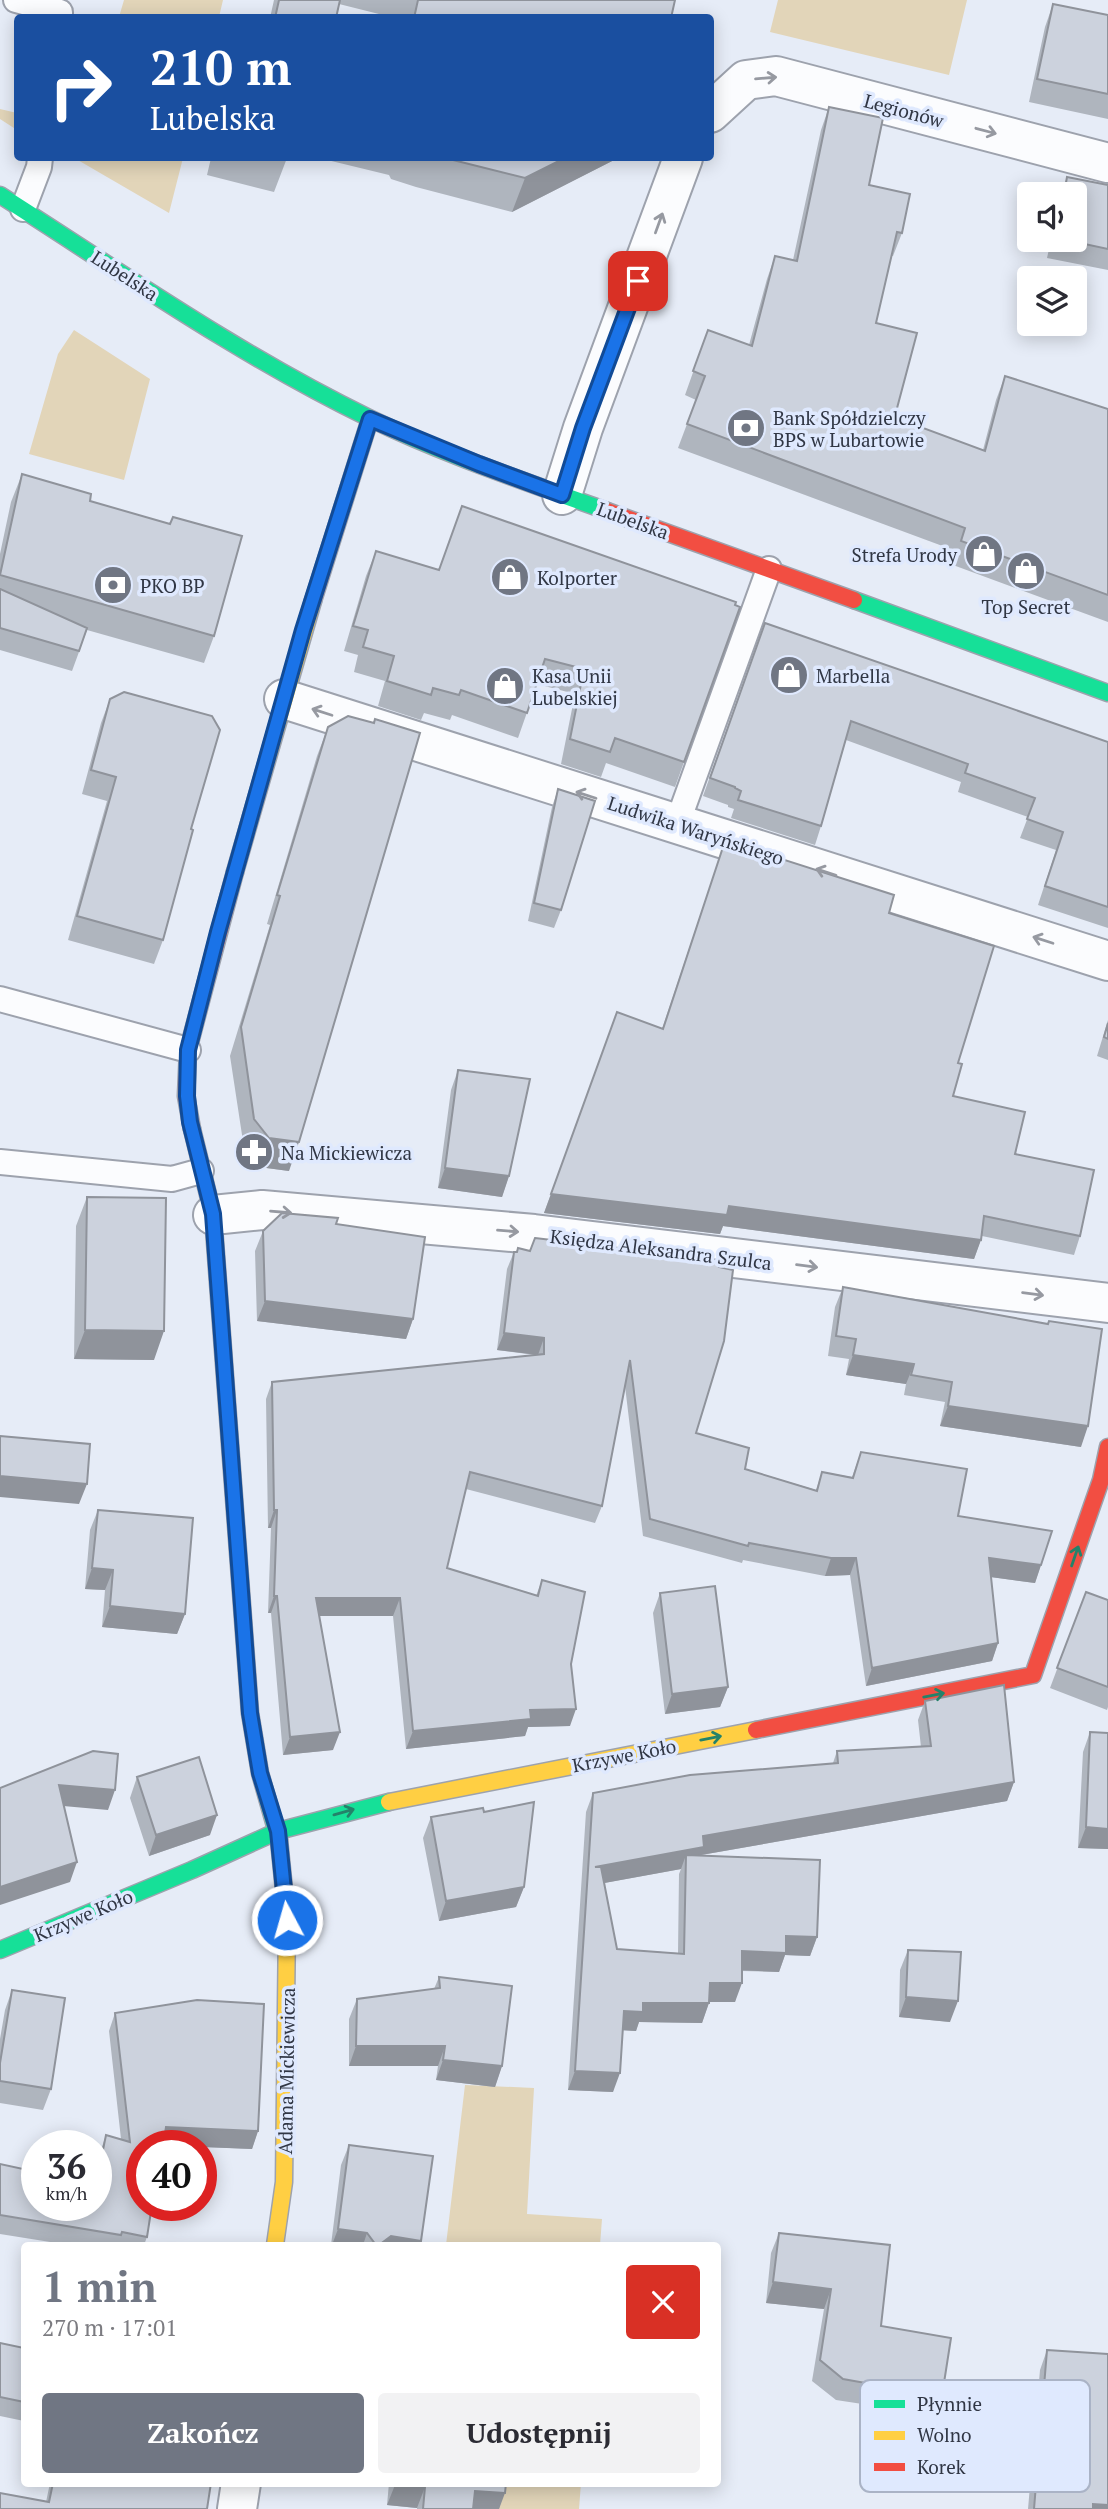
<!DOCTYPE html>
<html lang="pl">
<head>
<meta charset="utf-8">
<style>
  :root { --surface:#fff; --page:#f2f2f3; --text:#2b2b33; --muted:#7c7c81; --accent:#707683 }
  body { margin:0; font-family:"PT Serif",serif; background:var(--page); color:var(--text); height:100vh; display:flex; flex-direction:column; font-size:26px; white-space:nowrap }
  * { box-sizing:border-box; margin:0 }
  p { font-size:23px; color:var(--muted) }
  .icon { flex:none; width:38px; height:38px; fill:none; stroke:currentColor; stroke-width:2; stroke-linecap:round; stroke-linejoin:round }
  .map { position:relative; flex:1; overflow:hidden }
  .panel { position:absolute; left:21px; top:2242px; width:700px; height:245px; display:flex; flex-direction:column; background:var(--surface); border-radius:7px; box-shadow:0 4px 18px #0003 }
  .panel>* { flex:none }
  .banner { position:absolute; left:14px; top:14px; width:700px; height:147px; border-radius:7px; box-shadow:0 4px 18px #0003; background:#1a4fa0; color:#fff; overflow:hidden }
  .buttons { position:absolute; left:1017px; top:182px; display:grid; gap:14px }
  .buttons a { display:grid; place-items:center; width:70px; height:70px; border-radius:7px; background:var(--surface); box-shadow:0 4px 18px #0003; font-size:35px }
  .speed { position:absolute; left:21px; top:2130px; display:flex; gap:14px; font-size:35px; font-weight:700; text-align:center }
  .speed>* { display:grid; place-content:center; width:91px; height:91px; border-radius:50%; background:var(--surface); box-shadow:0 4px 18px #0003; line-height:1 }
  .speed small { font-size:18px; font-weight:400 }
  .speed .limit { border:10px solid #d22; background:#fff; color:#111 }
  .pin { position:absolute; display:grid; place-items:center; width:60px; height:60px; color:#fff; margin:-30px; border-radius:14px; box-shadow:0 4px 10px #0006 }
  .me { position:absolute; width:77px; margin:-38px; rotate:354deg; stroke-linejoin:round; filter:drop-shadow(0 0 5px #0008) }
  .turn { display:flex; align-items:center; gap:24px; height:147px; padding:0 21px; font-size:32px }
  .turn .icon { width:91px; height:91px; stroke-width:2.5 }
  .turn b { display:block; font-size:49px; line-height:60px }
  .round { display:grid; place-items:center; flex:none; width:74px; height:74px; border-radius:7px; background:var(--page) }
  .head { display:flex; align-items:center; justify-content:space-between; height:119px; padding:0 21px }
  h1 { font-size:42px; font-weight:700; line-height:52px; color:var(--accent) }
  .primary-button { display:flex; gap:14px; margin-top:auto; padding:14px 21px }
  .primary-button a { flex:1; height:80px; border-radius:7px; background:var(--accent); color:#fff; font-size:28px; font-weight:700; line-height:80px; text-align:center }
  .primary-button a+a { background:var(--page); color:var(--text) }
  .map>svg:first-child { display:block }
  .green { fill:#e2d5b9 }
  .lines { fill:none; stroke-linecap:round; stroke-linejoin:round }
  .lane-casing { stroke:#9da2ad; stroke-width:28 }
  .street-casing { stroke:#9da2ad; stroke-width:42 }
  .fast-casing { stroke:#9da2ad; stroke-width:19 }
  .slow-casing { stroke:#9da2ad; stroke-width:19 }
  .jam-casing { stroke:#9da2ad; stroke-width:19 }
  .lane { stroke:#fbfcfe; stroke-width:24 }
  .street { stroke:#fbfcfe; stroke-width:38 }
  .fast { stroke:#16e098; stroke-width:16 }
  .slow { stroke:#ffcf43; stroke-width:16 }
  .jam { stroke:#f24e42; stroke-width:16 }
  .wall { fill:#afb5be; fill-rule:evenodd }
  .shaded-wall { fill:#8f939b }
  .building { fill:#ccd2dd; stroke:#8f939b; stroke-width:2 }
  .oneway { stroke:#9699a1 }
  .oneway2 { stroke:#24826a }
  .route-casing { stroke:#114b97; stroke-width:18 }
  .route { stroke:#1a73e8; stroke-width:12 }
  .labels { text-anchor:middle; dominant-baseline:central; stroke-width:7; stroke-linejoin:round; paint-order:stroke }
  .street-label { font-size:19px; fill:#303644; stroke:#dfe9fe }
  .poi-label { font-size:19px; fill:#303644; stroke:#dfe9fe; text-anchor:start }
  .key { fill:#dfe9fe; stroke:#aab3c6; stroke-width:2 }
  .key-label { font-size:19px; fill:#303644 }
</style>
</head>
<body>
<div class="map">
<svg width="1108" height="2509" viewBox="0 0 1108 2509">
  <rect width="100%" height="100%" fill="#e6ecf7"/>
  <path class="green" d="M124,0H223L219,17H119Z
    M778,0H967L949,75L770,32Z
    M0,109L17,113V130L0,119Z
    M76,158H183L169,213L76,159Z
    M74,330L150,379L124,480L29,454L58,354Z
    M465,2085L534,2088L527,2214L602,2219L600,2245H446Z
    M498,2483H581L579,2509H496Z"/>
  <g class="lines">
    <defs>
      <path id="lane" d="M16,0L60,12V18
        M23,209L39,167L40,158
        M677,824L769,569
        M0,999L188,1050
        M0,1162L172,1179L201,1171"/>
      <path id="street" d="M710,113L746,80L776,76L1108,163
        M562,495L583,428L683,158
        M284,699L1108,961
        M213,1215L262,1210L534,1234L1108,1303
        M237,2509L241,2483"/>
      <path id="fast" d="M0,195C121,272 239,355 369,418C445,455 527,482 607,511
        M854,600L1108,693
        M192,1129L213,1215L250,1713L260,1773L279,1840
        M0,1950L192,1870L278,1831L389,1802"/>
      <path id="slow" d="M235,872L313,601
        M389,1802L756,1730
        M275,2245L284,2182L287,1920L279,1840"/>
      <path id="jam" d="M607,511L854,600
        M313,601L370,419
        M192,1129L186,1096L188,1050L235,872
        M756,1730L1033,1675L1101,1480L1108,1447"/>
    </defs>
    <use href="#lane" class="lane-casing"/>
    <use href="#street" class="street-casing"/>
    <use href="#fast" class="fast-casing"/>
    <use href="#slow" class="slow-casing"/>
    <use href="#jam" class="jam-casing"/>
    <use href="#lane" class="lane"/>
    <use href="#street" class="street"/>
    <use href="#fast" class="fast"/>
    <use href="#slow" class="slow"/>
    <use href="#jam" class="jam"/>
  </g>
  <path class="wall" d="M274,0H675L671,18H395L339,4L336,18H270Z
    M1053,4L1108,15V119L1029,102L1045,27Z
    M829,107L869,185L902,233L893,256H891L876,323L896,418L983,450L996,400L1005,376L1108,409V622L953,565L956,551L678,448L696,400L685,395L708,330L749,345L767,279L775,256L793,260L821,130Z
    M211,158H287L274,192L207,175Z
    M319,158H618L512,212L416,187L391,179L389,175Z
    M1067,177L1108,185V270L1047,258L1051,240H1074V194H1061Z
    M22,474L90,501L214,636L204,663L87,630L72,671L0,650V554L11,502Z
    M376,551L439,570L735,605L740,607L675,787L606,763L601,777L561,764L575,694L537,684L518,738L452,715L450,720L424,713L421,720L378,706L385,681L354,672L358,655L344,651L366,576Z
    M765,623L1108,742V928L1038,905L1056,850L1020,838L1028,817L958,792L961,782L846,740L821,826L815,845L731,818L734,809L728,807V805L703,796Z
    M110,699L191,829L163,940L154,964L68,940L107,801L82,794L101,723Z
    M328,727L289,1171L259,1167L244,1148L230,1056L270,925L267,924L317,756Z
    M558,789L561,910L554,928L528,921L552,807Z
    M725,841L889,913L958,1063L953,1096L1015,1154L1080,1236L1074,1255L982,1236L974,1259L723,1226L720,1234L544,1213L617,1012L662,1029Z
    M1108,1020V1060L1097,1056Z
    M458,1070L509,1176L502,1197L438,1188L451,1090Z
    M87,1197L154,1360L74,1359L76,1226Z
    M336,1224L413,1319L406,1339L257,1321L255,1251L263,1231Z
    M518,1248L530,1251L696,1433L745,1469L816,1490L822,1472L852,1477L861,1452L958,1516L1041,1565L1035,1583L991,1577L998,1643L992,1661L866,1686L850,1575L825,1576L743,1560L742,1563L643,1536L625,1386L602,1506L595,1523L466,1489L447,1568L536,1596L542,1580L571,1664L570,1726L528,1727L525,1736L406,1749L393,1616H319L333,1750L283,1755L271,1613H268L271,1528H268L266,1399L272,1382L536,1355L497,1350L507,1269L514,1252H516Z
    M843,1287L1081,1447L940,1426L945,1402L904,1395L906,1384L846,1375L849,1359L828,1356L835,1307Z
    M98,1510L185,1614L177,1634L102,1627L105,1590L85,1589L90,1530Z
    M1086,1592L1108,1600V1707L1107,1710L1050,1688Z
    M660,1593L728,1687L720,1707L665,1714L653,1613Z
    M925,1701L1014,1782L1007,1801L701,1855L817,1937L810,1956L785,1955L779,1972L742,1971L735,2002H709L702,2023L639,2022L636,2031L623,2030L613,2092L568,2090L586,1812L593,1793L833,1763L837,1751L921,1747L918,1720ZM681,1869L679,1874L678,1953L617,1949L604,1883Z
    M1090,1732L1108,1733V1849L1078,1848L1083,1752Z
    M137,1777L210,1835L149,1856L130,1798Z
    M484,1812L524,1887L516,1907L439,1921L423,1838L431,1817Z
    M908,1950L950,2022L899,2017L900,1970Z
    M439,1977L502,2066L495,2087L436,2080L438,2066H349V2019L357,1999L434,1989Z
    M12,1990L51,2089L43,2110L0,2103V2039L5,2010Z
    M115,2013L258,2131L252,2149L163,2145L147,2237L144,2245H69L0,2234V2164L96,2205V2171L100,2153L106,2135L121,2139L109,2031Z
    M349,2145L421,2241L420,2245H331L341,2165Z
    M779,2233L881,2326L931,2466L923,2486L881,2479L888,2436L865,2432L869,2405L836,2400L812,2381L824,2309L766,2303L771,2253Z
    M0,2343L24,2348V2421L0,2416Z
    M1047,2350L1108,2509H1028L1040,2370Z
    M50,2483H211L207,2509L46,2502Z
    M389,2483H506L499,2509H417V2508L387,2505Z"/>
  <path class="shaded-wall" d="M565,158H618L512,212L525,178Z
    M269,1138L299,1142L289,1171L259,1167Z
    M445,1168L509,1176L502,1197L438,1188Z
    M551,1194L729,1206L981,1240L974,1259L723,1226L720,1234L544,1213Z
    M265,1301L413,1319L406,1339L257,1321Z
    M85,1330L164,1331L154,1360L74,1359Z
    M504,1333L544,1338L538,1355L497,1350Z
    M853,1355L914,1364L906,1384L846,1375Z
    M948,1406L1088,1426L1081,1447L940,1426Z
    M0,1476L87,1484L79,1504L0,1497Z
    M274,1510H277L271,1528H268Z
    M831,1558H856L850,1575L825,1576Z
    M989,1558L1041,1565L1035,1583L983,1576Z
    M92,1568L113,1570L105,1590L85,1589Z
    M274,1596H277L271,1613H268Z
    M316,1598H400L393,1616H310Z
    M110,1606L185,1614L177,1634L102,1627Z
    M998,1643L992,1661L866,1686L872,1668Z
    M728,1687L720,1707L665,1714L672,1694Z
    M576,1709L570,1726L528,1727L525,1736L406,1749L413,1731L530,1710Z
    M340,1732L333,1750L283,1755L290,1737Z
    M1014,1782L1007,1801L701,1855L697,1866L686,1855L681,1869L588,1886L595,1867L703,1836Z
    M59,1785L115,1790L108,1810L52,1805Z
    M217,1815L210,1835L149,1856L156,1835Z
    M1086,1827L1108,1829V1849L1078,1848Z
    M77,1862L70,1882L0,1905V1887Z
    M524,1887L516,1907L439,1921L446,1901Z
    M786,1936L817,1937L810,1956L785,1955L779,1972L735,1970L742,1951Z
    M710,1983H742L735,2002H703Z
    M906,1997L958,2001L950,2022L899,2017Z
    M643,2003H709L702,2023L639,2022L636,2031L617,2030L624,2011Z
    M356,2046H445L438,2066H349Z
    M443,2060L502,2066L495,2087L436,2080Z
    M575,2071L620,2073L613,2092L568,2090Z
    M166,2127L258,2131L252,2149L201,2147V2146L160,2145Z
    M338,2229L367,2233L363,2245H332Z
    M391,2236L421,2241L420,2245H379Z
    M773,2282L831,2289L824,2309L766,2303Z
    M395,2485L425,2487L417,2508L387,2505Z
    M475,2491L505,2493L499,2509H468Z
    M1093,2504L1108,2505V2509H1091Z"/>
  <path class="building" d="M279,0H340L336,18H275Z
    M418,0H675L671,18H414Z
    M1053,4L1108,15V94L1037,79Z
    M829,107L883,118L869,185L910,194L902,233L897,232L876,323L917,333L896,412L898,413L896,418L985,451L1005,376L1108,409V595L961,541L965,528L687,424L705,376L693,371L708,330L752,346L775,256L797,261Z
    M445,158H565L525,178Z
    M1067,177L1108,185V249L1066,240H1074V194H1064Z
    M22,474L91,494L90,501L170,524L173,517L242,536L214,636L0,575Z
    M462,506L736,602L735,605L740,607L684,762L615,738L610,752L570,739L584,669L545,659L527,713L461,690L459,695L433,688L431,695L387,681L394,656L363,647L368,630L353,626L376,551L439,570Z
    M0,589L87,628L79,651L0,628Z
    M765,623L1108,742V907L1045,886L1063,832L1027,819L1035,798L965,773L968,764L851,721L821,826L738,800L741,791L735,788V787L710,778Z
    M124,692L212,716L220,730L191,829L193,830L163,940L77,916L116,777L91,770L110,699Z
    M348,716L374,723L375,719L420,733L299,1142L269,1138L254,1119L241,1027L280,896L277,895L328,727Z
    M558,789L595,801L561,910L534,903Z
    M725,841L894,895L889,913L994,946L958,1063L962,1064L953,1096L1025,1112L1015,1154L1094,1170L1080,1236L984,1216L981,1240L729,1206L727,1215L551,1194L617,1012L663,1029Z
    M1108,1023V1039L1104,1037Z
    M458,1070L530,1079L509,1176L445,1168Z
    M87,1197L166,1198L164,1331L85,1330Z
    M282,1213L338,1218L336,1224L425,1237L413,1319L265,1301L263,1231Z
    M535,1238L720,1260L719,1267L733,1270L724,1341L696,1433L749,1448L745,1469L817,1491L822,1472L853,1478L861,1452L967,1469L958,1516L1052,1531L1041,1565L989,1558L998,1643L872,1668L856,1558H831L749,1543L748,1546L650,1519L630,1360L602,1506L470,1472L447,1568L538,1596L542,1580L585,1592L571,1664L576,1709L530,1710L531,1719L413,1731L400,1598H316L340,1732L290,1737L277,1596H274L277,1510H274L272,1382L544,1354V1338L504,1333L514,1252H517L518,1248L530,1251Z
    M843,1287L1048,1324L1049,1321L1102,1329L1088,1426L948,1406L952,1382L911,1375L914,1364L853,1355L856,1339L836,1336Z
    M0,1436L90,1444L87,1484L0,1476Z
    M98,1510L193,1518L185,1614L110,1606L113,1570L92,1568Z
    M715,1586L728,1687L672,1694L660,1593Z
    M1086,1592L1108,1600V1687L1057,1668Z
    M1004,1685L1014,1782L703,1836L704,1847L595,1867H601L617,1949L684,1954L686,1855L820,1860L817,1937L786,1936V1953L742,1951V1983H710L709,2003H643V2012L624,2011L620,2073L575,2071L593,1793L690,1775L838,1763L837,1751L931,1746L925,1701Z
    M1090,1732L1108,1733V1829L1086,1827Z
    M93,1751L118,1754L115,1790L59,1785L77,1862L0,1887V1788Z
    M199,1757L217,1815L156,1835L137,1777Z
    M534,1802L524,1887L446,1901L431,1817L483,1808L484,1812Z
    M908,1950L961,1952L958,2001L906,1997Z
    M439,1977L512,1986L502,2066L443,2060L445,2046H356L357,1999L440,1988Z
    M12,1990L65,1998L51,2089L0,2081V2063Z
    M197,2000L264,2004L258,2131L166,2127L163,2146H142V2205H152L147,2237L122,2232L121,2235L0,2215V2164L37,2172V2205H96V2184L106,2135L130,2142L115,2013Z
    M349,2145L433,2156L421,2241L391,2236L379,2245H376L367,2233L338,2229Z
    M779,2233L890,2245L881,2326L951,2338L931,2466L889,2458L896,2416L873,2412L877,2385L843,2379L820,2360L831,2289L773,2282Z
    M0,2343L24,2348V2402L0,2397Z
    M1047,2350L1108,2354V2505L1093,2504V2509H1034Z
    M53,2483H211L207,2509H0V2493L49,2502Z
    M395,2483H506L505,2493L475,2491L473,2509H423L425,2487L395,2485Z"/>
  <defs><path id="oneway-shaft" d="M-6 0H5M1.5-3L5.5 0L1.5 3" fill="none" stroke-width="1.6" stroke-linecap="round" stroke-linejoin="round" transform="scale(1.75)"/></defs>
  <g class="oneway">
    <use href="#oneway-shaft" transform="translate(766 78) rotate(-5)"/>
    <use href="#oneway-shaft" transform="translate(986 131) rotate(15)"/>
    <use href="#oneway-shaft" transform="translate(659 223) rotate(-70)"/>
    <use href="#oneway-shaft" transform="translate(322 712) rotate(-162)"/>
    <use href="#oneway-shaft" transform="translate(586 795) rotate(-162)"/>
    <use href="#oneway-shaft" transform="translate(826 872) rotate(-162)"/>
    <use href="#oneway-shaft" transform="translate(1043 940) rotate(-162)"/>
    <use href="#oneway-shaft" transform="translate(281 1212) rotate(5)"/>
    <use href="#oneway-shaft" transform="translate(508 1231) rotate(5)"/>
    <use href="#oneway-shaft" transform="translate(807 1266) rotate(7)"/>
    <use href="#oneway-shaft" transform="translate(1033 1294) rotate(7)"/>
  </g>
  <g class="oneway2">
    <use href="#oneway-shaft" transform="translate(1075 1556) rotate(-71)"/>
    <use href="#oneway-shaft" transform="translate(934 1695) rotate(-11)"/>
    <use href="#oneway-shaft" transform="translate(711 1738) rotate(-11)"/>
    <use href="#oneway-shaft" transform="translate(344 1812) rotate(-16)"/>
  </g>
  <g class="lines">
    <defs>
      <path id="route" d="M287,1920L278,1831L260,1773L250,1713L213,1214L190,1122L187,1096L188,1050L218,932L303,630L370,419L479,464L562,495L583,428L638,281"/>
    </defs>
    <use href="#route" class="route-casing"/>
    <use href="#route" class="route"/>
  </g>
  <defs>
    <symbol id="bank-disc" viewBox="-11 -11 22 22"><circle r="9.5" fill="#707683" stroke="#dfe9fe"/><path d="M-6-4H6V4H-6ZM0-2.3a2.3 2.3 0 1 0 0 4.6a2.3 2.3 0 1 0 0-4.6Z" fill="#fff"/></symbol>
    <symbol id="shop-disc" viewBox="-11 -11 22 22"><circle r="9.5" fill="#707683" stroke="#dfe9fe"/><path d="M-5-2.5h2.3a2.7 3.5 0 0 1 5.4 0H5L5.5 6h-11ZM-1.5-2.5h3a1.5 2.3 0 0 0-3 0Z" fill="#fff"/></symbol>
    <symbol id="pharmacy-disc" viewBox="-11 -11 22 22"><circle r="9.5" fill="#707683" stroke="#dfe9fe"/><path d="M-2-6h4v4h4v4h-4v4h-4v-4h-4v-4h4Z" fill="#fff"/></symbol>
  </defs>
  <g fill-rule="evenodd">
    <use href="#bank-disc" x="724" y="406" width="44" height="44"/>
    <use href="#shop-disc" x="962" y="532" width="44" height="44"/>
    <use href="#shop-disc" x="1004" y="549" width="44" height="44"/>
    <use href="#shop-disc" x="488" y="555" width="44" height="44"/>
    <use href="#bank-disc" x="91" y="563" width="44" height="44"/>
    <use href="#shop-disc" x="767" y="653" width="44" height="44"/>
    <use href="#shop-disc" x="483" y="664" width="44" height="44"/>
    <use href="#pharmacy-disc" x="232" y="1130" width="44" height="44"/>
  </g>
  <g class="labels">
    <g class="street-label">
      <text transform="translate(904 110) rotate(15)">Legionów</text>
      <text transform="translate(125 275) rotate(33)">Lubelska</text>
      <text transform="translate(633 520) rotate(20)">Lubelska</text>
      <text transform="translate(696 830) rotate(18)">Ludwika Waryńskiego</text>
      <text transform="translate(661 1249) rotate(7)">Księdza Aleksandra Szulca</text>
      <text transform="translate(624 1755) rotate(-11)">Krzywe Koło</text>
      <text transform="translate(83 1915) rotate(-23)">Krzywe Koło</text>
      <text transform="translate(286 2071) rotate(-89)">Adama Mickiewicza</text>
    </g>
    <g class="poi-label">
      <text x="773" y="417">Bank Spółdzielczy<tspan x="773" dy="22">BPS w Lubartowie</tspan></text>
      <text x="957" y="554" text-anchor="end">Strefa Urody</text>
      <text x="537" y="577">Kolporter</text>
      <text x="140" y="585">PKO BP</text>
      <text x="1026" y="606" text-anchor="middle">Top Secret</text>
      <text x="532" y="675">Kasa Unii<tspan x="532" dy="22">Lubelskiej</tspan></text>
      <text x="816" y="675">Marbella</text>
      <text x="281" y="1152">Na Mickiewicza</text>
    </g>
  </g>
  <rect x="860" y="2380" width="230" height="112" rx="10" class="key"/>
  <rect x="874" y="2400" width="31" height="8" fill="#16e098"/>
  <rect x="874" y="2431" width="31" height="9" fill="#ffcf43"/>
  <rect x="874" y="2463" width="31" height="8" fill="#f24e42"/>
  <g class="key-label">
    <text x="917" y="2411">Płynnie</text>
    <text x="917" y="2442">Wolno</text>
    <text x="917" y="2474">Korek</text>
  </g>
</svg>
<div class="buttons">
<a><svg class="icon" aria-label="sound" viewBox="0 0 24 24"><path d="M4 9h4l5-4v14l-5-4H4zM17 9q2 3 0 6"/></svg></a>
<a><svg class="icon" aria-label="layers" viewBox="0 0 24 24"><path d="M12 4l9 5-9 5-9-5zM3 14l9 5 9-5"/></svg></a>
</div>
<div class="speed"><div>36<small>km/h</small></div><div class="limit">40</div></div>
<div class="pin" style="left:638px;top:281px;background:#d93025"><svg class="icon" aria-label="arrive" viewBox="0 0 24 24"><path d="M6 21V4h12l-3 4 3 4H6"/></svg></div>
<svg class="me" style="left:287px;top:1920px" viewBox="-20 -20 40 40"><circle r="17" fill="#1a73e8" stroke="#fff" stroke-width="3"/><path d="M0-11L8 9 0 5-8 9z" fill="#fff"/></svg>
<div class="banner">
<div class="turn"><svg class="icon" aria-label="right" viewBox="0 0 24 24"><path d="M7 20v-9h11M14 6l5 5-5 5"/></svg><div><b>210 m</b>Lubelska</div></div>
</div>
<section class="panel">
<div class="head"><div><h1>1 min</h1><p>270 m · 17:01</p></div><a class="round" style="background:#d93025;color:#fff"><svg class="icon" aria-label="close" viewBox="0 0 24 24"><path d="M6 6l12 12M18 6L6 18"/></svg></a></div>
<div class="primary-button"><a>Zakończ</a><a>Udostępnij</a></div>
</section>
</div>
</body>
</html>
